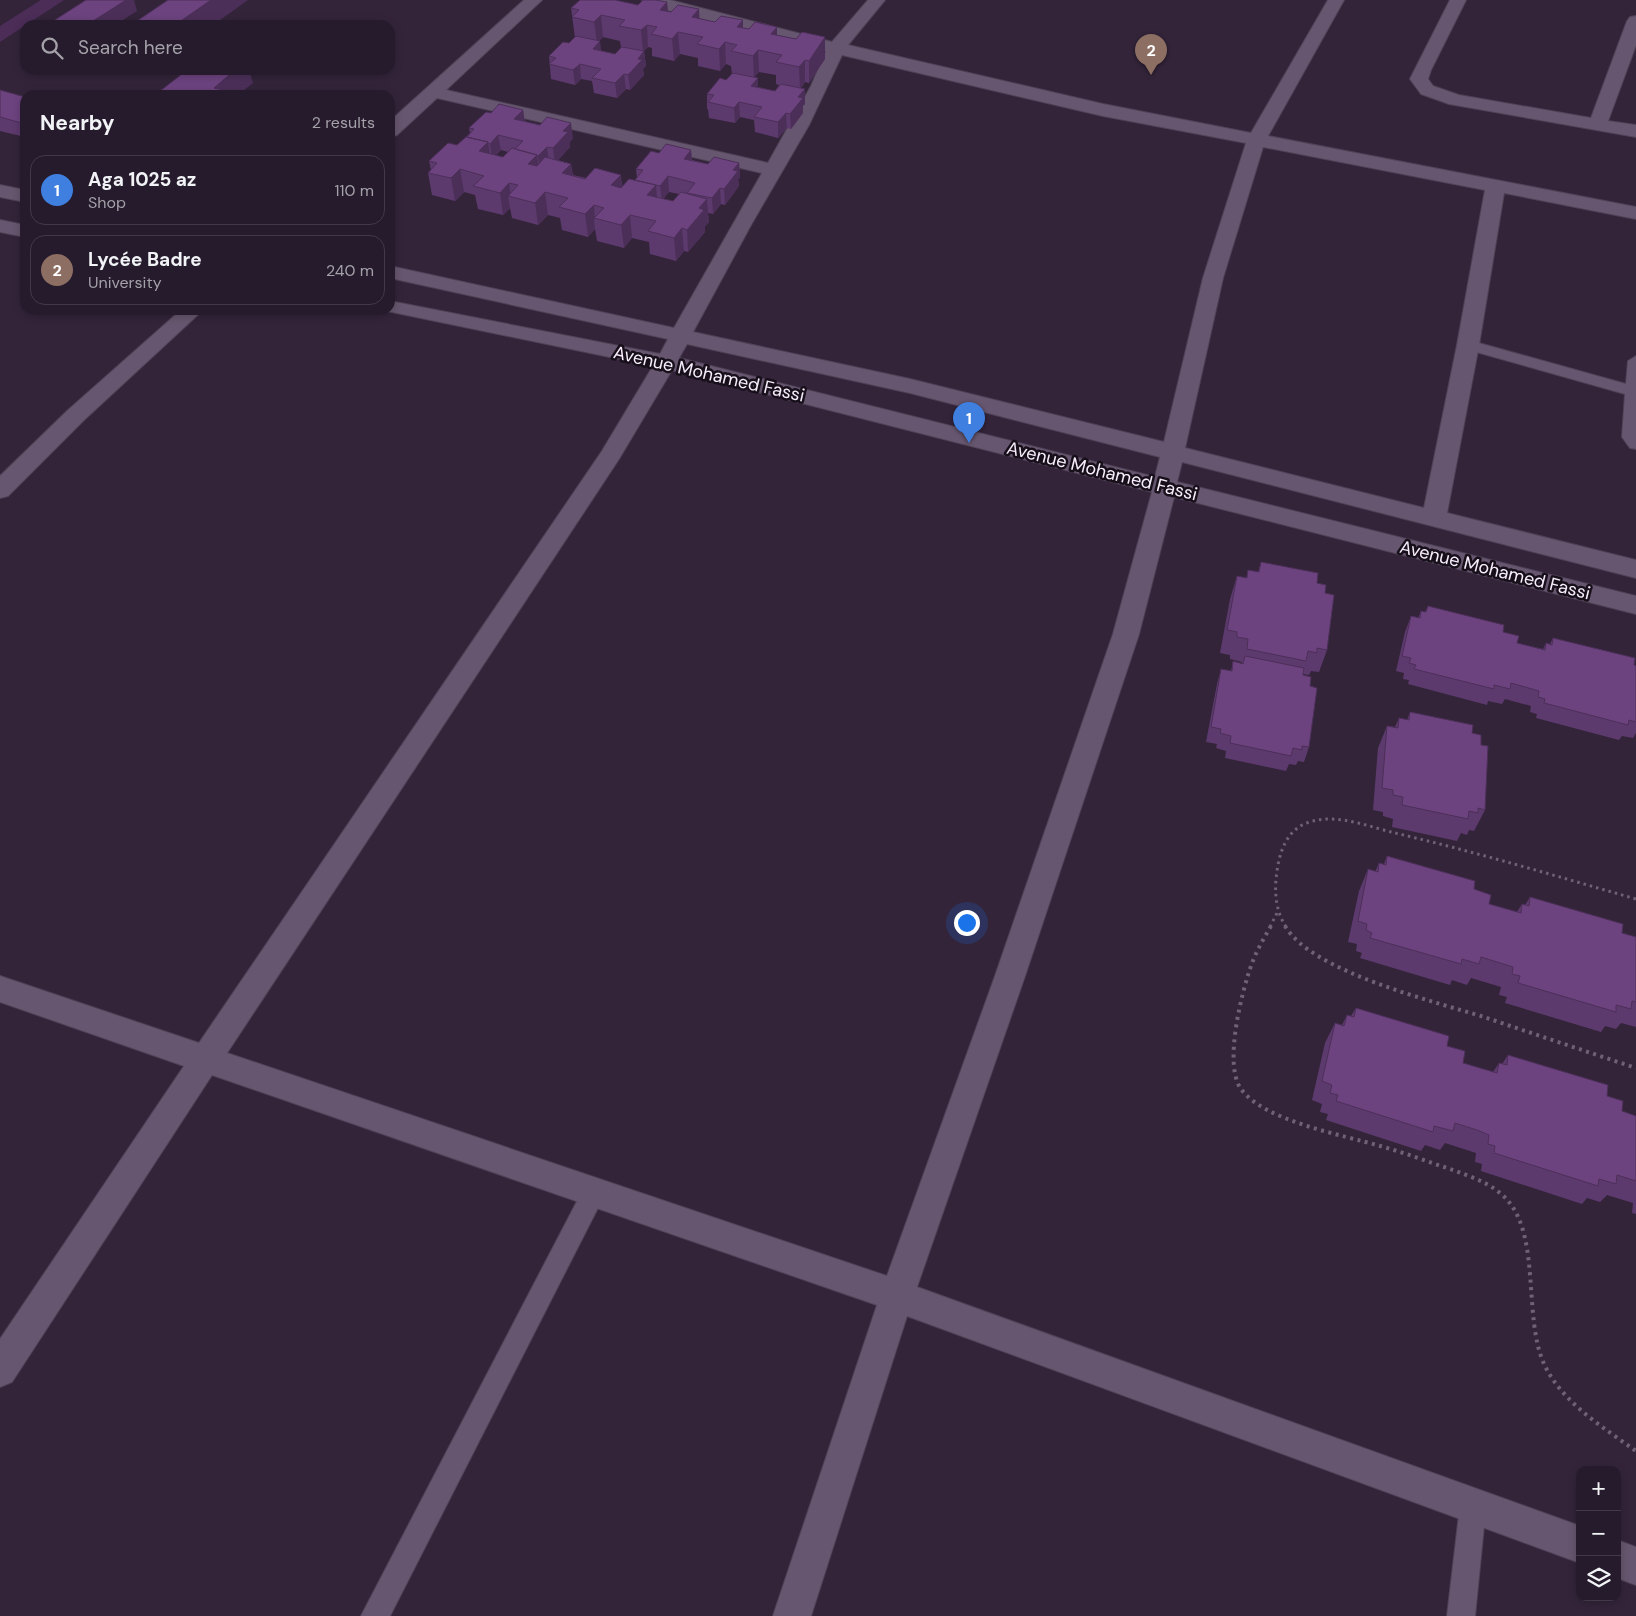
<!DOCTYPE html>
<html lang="en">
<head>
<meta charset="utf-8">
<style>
  body { margin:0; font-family:"DM Sans",sans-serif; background:#322838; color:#f1f3f6 }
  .controls { position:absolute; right:15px; bottom:15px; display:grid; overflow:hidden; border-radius:10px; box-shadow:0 2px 8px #0003 }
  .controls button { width:45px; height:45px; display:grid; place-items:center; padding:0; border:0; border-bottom:1px solid #423948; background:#261b2c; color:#f1f3f6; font:25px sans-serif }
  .you { position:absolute; left:966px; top:922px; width:18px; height:18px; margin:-12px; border:4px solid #fff; border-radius:50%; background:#1a73e8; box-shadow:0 0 0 8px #1a73e833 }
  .badge { display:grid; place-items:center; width:32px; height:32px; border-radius:50%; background:#0b8043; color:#fff; font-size:16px; font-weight:700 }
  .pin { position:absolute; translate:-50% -41px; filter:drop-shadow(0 1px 2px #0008) }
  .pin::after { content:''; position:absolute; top:26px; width:18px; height:15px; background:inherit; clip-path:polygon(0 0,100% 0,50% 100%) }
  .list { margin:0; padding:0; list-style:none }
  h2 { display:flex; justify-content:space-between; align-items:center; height:65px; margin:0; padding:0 20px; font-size:21px }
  h2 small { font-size:16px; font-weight:400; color:#a4a1a9 }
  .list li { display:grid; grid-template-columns:32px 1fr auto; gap:15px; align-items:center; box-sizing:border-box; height:70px; margin:0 10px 10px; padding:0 10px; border:1px solid #423948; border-radius:15px }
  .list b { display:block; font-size:19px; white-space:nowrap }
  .list p { margin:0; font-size:16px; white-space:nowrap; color:#a4a1a9 }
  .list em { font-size:16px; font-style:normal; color:#a4a1a9 }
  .icon { flex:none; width:28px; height:28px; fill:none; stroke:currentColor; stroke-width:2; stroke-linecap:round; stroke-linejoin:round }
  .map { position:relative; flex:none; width:1636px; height:1616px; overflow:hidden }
  .search { position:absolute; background:#261b2c; box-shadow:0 2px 8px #0003; left:20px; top:20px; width:375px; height:55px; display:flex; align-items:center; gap:12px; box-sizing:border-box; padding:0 18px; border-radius:15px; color:#a4a1a9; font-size:19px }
  .panel { position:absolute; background:#261b2c; box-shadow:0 2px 8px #0003; left:20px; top:90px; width:375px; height:225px; border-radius:15px }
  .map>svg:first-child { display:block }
  .green { fill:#4b2d58 }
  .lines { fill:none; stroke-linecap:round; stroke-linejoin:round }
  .service-casing { stroke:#4f4256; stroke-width:2 }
  .minor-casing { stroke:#4f4256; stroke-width:2 }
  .path-far1 { stroke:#706276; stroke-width:3; stroke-dasharray:2.5 4; stroke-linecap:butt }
  .path { stroke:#706276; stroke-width:4; stroke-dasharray:3 4.5; stroke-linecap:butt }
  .service { fill:#67566f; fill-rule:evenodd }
  .minor { fill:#67566f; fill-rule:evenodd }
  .wall { fill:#5d3a6d; fill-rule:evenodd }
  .shaded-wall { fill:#4c2f59 }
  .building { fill:#6c437f; stroke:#4c2f59 }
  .labels { text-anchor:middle; stroke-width:5; stroke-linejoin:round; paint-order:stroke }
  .street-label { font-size:18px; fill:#f7edfc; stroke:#17101a }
</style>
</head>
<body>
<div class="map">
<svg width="1636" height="1616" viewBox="0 0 1636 1616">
  <rect width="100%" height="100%" fill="#33243a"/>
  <path class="green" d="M 41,0 L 64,0 L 0,42 L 0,26 Z"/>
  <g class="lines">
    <g class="service-casing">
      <path id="service" d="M 1468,340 L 1626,384 L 1628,361 L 1636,356 L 1636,449 L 1630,448 L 1622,437 L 1625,394 L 1462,348 L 1460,345 L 1462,342 Z
        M 594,1181 L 602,1184 L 606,1192 L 602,1200 L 390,1616 L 361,1616 L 586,1184 Z
        M 1473,1493 L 1482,1497 L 1486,1506 L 1475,1616 L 1447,1616 L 1460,1506 L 1464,1497 Z"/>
    </g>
    <g class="minor-casing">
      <path id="minor" d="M 524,0 L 542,0 L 446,90 L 768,163 L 811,86 L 826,51 L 644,4 L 642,0 L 670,0 L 832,42 L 868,0 L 885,0 L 848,45 L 1103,104 L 1251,133 L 1328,0 L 1344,0 L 1268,136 L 1636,207 L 1636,219 L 1504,193 L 1479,345 L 1447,513 L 1636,560 L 1636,578 L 1182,462 L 1177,482 L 1636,596 L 1636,614 L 1174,497 L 1139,634 L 1025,976 L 917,1287 L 1580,1526 L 1580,1563 L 907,1316 L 811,1616 L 773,1616 L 877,1305 L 212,1075 L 12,1382 L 0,1387 L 0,1339 L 184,1066 L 0,1002 L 0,976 L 199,1043 L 602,451 L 653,366 L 382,310 L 390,310 L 390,301 L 660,354 L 668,339 L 390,278 L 390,266 L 674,328 L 762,173 L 437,98 L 397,135 L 390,137 L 390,121 ZM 842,55 L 1103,116 L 1246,143 L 1203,278 L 1164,442 L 910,379 L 693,332 L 751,225 L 809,125 ZM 1263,147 L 1485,190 L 1457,345 L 1424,508 L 1185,448 L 1223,278 ZM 687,344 L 910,393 L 1160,457 L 1155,477 L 679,358 ZM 672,370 L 1152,492 L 1113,634 L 995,976 L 887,1276 L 227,1053 L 619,459 Z
        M 1450,0 L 1466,0 L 1431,70 L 1428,79 L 1433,86 L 1459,95 L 1591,118 L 1627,21 L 1630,17 L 1636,16 L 1636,45 L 1608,121 L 1636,125 L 1636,137 L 1449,104 L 1421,94 L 1410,79 Z
        M 0,185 L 25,190 L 25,202 L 0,197 Z
        M 0,220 L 25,225 L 25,237 L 0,232 Z
        M 181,310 L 203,310 L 83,421 L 8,496 L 0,498 L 0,476 L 67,411 Z
        M 1617,1540 L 1636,1547 L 1636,1585 L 1617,1578 Z"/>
    </g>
    <path class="path-far1" d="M 1270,927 L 1277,913
      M 1286,927 C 1274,908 1274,887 1278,865 C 1282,844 1291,826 1313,821 C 1339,814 1370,827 1395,833 C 1476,852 1556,876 1636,899"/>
    <path class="path" d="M 1271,926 C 1264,938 1257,950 1252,963 C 1242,991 1223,1064 1241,1089 C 1264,1121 1343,1135 1380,1146 C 1406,1153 1431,1163 1456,1171 C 1471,1177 1487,1182 1500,1193 C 1544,1228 1521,1317 1545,1366 C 1563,1403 1604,1428 1636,1451
      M 1285,926 C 1312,972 1433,1001 1484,1017 C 1534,1034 1585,1051 1636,1068"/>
    <use href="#service" class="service"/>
    <use href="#minor" class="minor"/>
  </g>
  <path class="wall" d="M 624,2 L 638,5 L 667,2 L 668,12 L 715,22 L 743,20 L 743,28 L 749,29 L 777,27 L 777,35 L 796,39 L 825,37 L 825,59 L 809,83 L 805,82 L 801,88 L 805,89 L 805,104 L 803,106 L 803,113 L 791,129 L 787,128 L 778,138 L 755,132 L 754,120 L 740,117 L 735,123 L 709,118 L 708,109 L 707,109 L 707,94 L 726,80 L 732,73 L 731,66 L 726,64 L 720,71 L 698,66 L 698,58 L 680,54 L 674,61 L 652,56 L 652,48 L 648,47 L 644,51 L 646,66 L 643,69 L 644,75 L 630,90 L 626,89 L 617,98 L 594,93 L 592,81 L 581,79 L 575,85 L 551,79 L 549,56 L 569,43 L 575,38 L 571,8 ZM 603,37 L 620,41 L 621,47 L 615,54 L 601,51 L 599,41 ZM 759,72 L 776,75 L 776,84 L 779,85 L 775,91 L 758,87 L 754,77 Z
    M 0,90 L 25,97 L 25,137 L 0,131 Z
    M 523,110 L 525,121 L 573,138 L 570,142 L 570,147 L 558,160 L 571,164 L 573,175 L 623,186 L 635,180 L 637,178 L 636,169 L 659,153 L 691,150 L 692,160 L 708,164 L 739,163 L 740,178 L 738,179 L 739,186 L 725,205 L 721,204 L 713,214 L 708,213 L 709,222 L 705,226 L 705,232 L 688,252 L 684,251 L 676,261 L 650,254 L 649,242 L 632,238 L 624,248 L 597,241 L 595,229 L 588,237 L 562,230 L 560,218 L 548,215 L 538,225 L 512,218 L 510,208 L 503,215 L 478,209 L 475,195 L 464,192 L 455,201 L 432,195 L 428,173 L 431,170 L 429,161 L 457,145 L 470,133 L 469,128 L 491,113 ZM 501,150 L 508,152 L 503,157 L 496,155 ZM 669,192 L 679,194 L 673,201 L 663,199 Z
    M 1261,562 L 1317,583 L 1325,593 L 1327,650 L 1319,672 L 1311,671 L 1309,675 L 1303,674 L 1303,675 L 1310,686 L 1309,747 L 1304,762 L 1298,761 L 1296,765 L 1289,764 L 1286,771 L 1225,758 L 1226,751 L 1216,748 L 1217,744 L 1206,742 L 1217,684 L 1221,669 L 1231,671 L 1233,661 L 1241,663 L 1242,662 L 1230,659 L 1230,655 L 1220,653 L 1230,599 L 1237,576 L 1246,578 L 1248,570 L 1258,572 Z
    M 1428,606 L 1503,632 L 1517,643 L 1543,649 L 1546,643 L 1550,644 L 1553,638 L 1636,666 L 1636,733 L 1633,738 L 1622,736 L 1619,740 L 1536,718 L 1537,714 L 1530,712 L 1531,706 L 1505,699 L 1502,704 L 1488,701 L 1487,705 L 1408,684 L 1409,680 L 1403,679 L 1404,673 L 1396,671 L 1405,632 L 1411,616 L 1418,618 L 1421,611 L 1425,612 Z
    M 1410,712 L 1472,733 L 1481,745 L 1485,810 L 1474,831 L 1469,830 L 1467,835 L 1461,833 L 1457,841 L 1392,827 L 1393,819 L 1383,816 L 1383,812 L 1373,810 L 1378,748 L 1387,726 L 1395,727 L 1399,718 L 1407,720 Z
    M 1387,856 L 1474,889 L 1489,904 L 1517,912 L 1522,904 L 1525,905 L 1530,897 L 1622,933 L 1636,937 L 1636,1027 L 1621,1023 L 1616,1029 L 1605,1026 L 1601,1032 L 1505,1003 L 1507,997 L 1499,995 L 1501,987 L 1471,978 L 1467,985 L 1452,980 L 1450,985 L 1360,958 L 1362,953 L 1356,951 L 1357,944 L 1348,942 L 1359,891 L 1368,869 L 1375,872 L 1379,863 L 1384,864 Z
    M 1356,1008 L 1447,1046 L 1463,1063 L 1493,1072 L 1499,1063 L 1502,1064 L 1508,1055 L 1607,1096 L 1622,1111 L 1636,1116 L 1636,1214 L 1632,1213 L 1633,1203 L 1607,1195 L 1600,1202 L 1587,1198 L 1582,1204 L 1481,1171 L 1482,1164 L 1475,1162 L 1476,1153 L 1445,1143 L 1440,1150 L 1425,1145 L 1421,1151 L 1326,1120 L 1328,1114 L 1320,1112 L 1322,1104 L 1312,1100 L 1325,1043 L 1335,1023 L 1342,1025 L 1347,1015 L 1351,1016 Z"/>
  <path class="shaded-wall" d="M 126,0 L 134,0 L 137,11 L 115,25 L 87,25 Z
    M 211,0 L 248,0 L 213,25 L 175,25 Z
    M 667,2 L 669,24 L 660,10 Z
    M 699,9 L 700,31 L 692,17 Z
    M 601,15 L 603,37 L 597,44 L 594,22 Z
    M 743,20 L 743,42 L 737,27 Z
    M 647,25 L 648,47 L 643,52 L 641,30 Z
    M 777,27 L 777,49 L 771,34 Z
    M 678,32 L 680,54 L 674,61 L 672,39 Z
    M 825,37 L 825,59 L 809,83 L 809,61 Z
    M 392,39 L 394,47 L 390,50 L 390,41 Z
    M 600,41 L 602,56 L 593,49 Z
    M 725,42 L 726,64 L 720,71 L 719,49 Z
    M 758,50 L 759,72 L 754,78 L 753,56 Z
    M 644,51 L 646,66 L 643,69 L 644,75 L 630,90 L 628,75 L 638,59 Z
    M 805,60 L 805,82 L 800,89 L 799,67 Z
    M 580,64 L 581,79 L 575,85 L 573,70 Z
    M 235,70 L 249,70 L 253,83 L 238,95 L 214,88 Z
    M 624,74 L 626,89 L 617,98 L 615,83 Z
    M 758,78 L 758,93 L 751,86 Z
    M 805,89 L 805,104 L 803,106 L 803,113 L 791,129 L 790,114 L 798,97 Z
    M 739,102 L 740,117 L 735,123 L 734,108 Z
    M 523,110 L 525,125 L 514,119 Z
    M 786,113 L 787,128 L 778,138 L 778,122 Z
    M 571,123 L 573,138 L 570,142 L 570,147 L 555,164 L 553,148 L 563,131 Z
    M 498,135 L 501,150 L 492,159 L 490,144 Z
    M 488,142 L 492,165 L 479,151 Z
    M 547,147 L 549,162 L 540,172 L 538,156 Z
    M 691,150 L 692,165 L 684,159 Z
    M 537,155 L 540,177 L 528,164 Z
    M 739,163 L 740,178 L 738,179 L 739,186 L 725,205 L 724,189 L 733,170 Z
    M 571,164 L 574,186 L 562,173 Z
    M 460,169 L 464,192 L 455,201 L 451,178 Z
    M 621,175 L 624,197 L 611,185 Z
    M 668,176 L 669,192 L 662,201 L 660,186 Z
    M 509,183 L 511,197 L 508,196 L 510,208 L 503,215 L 500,193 Z
    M 656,185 L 658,208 L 647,195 Z
    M 720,188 L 721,204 L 713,214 L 712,198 Z
    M 545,192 L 548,215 L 538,225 L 535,203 Z
    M 707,199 L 709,222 L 705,226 L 705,232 L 688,252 L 687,230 L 699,208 Z
    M 594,205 L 595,219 L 594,218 L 595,229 L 588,237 L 585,214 Z
    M 630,215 L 632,238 L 624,248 L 621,225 Z
    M 682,228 L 684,251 L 676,261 L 674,238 Z"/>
  <path class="building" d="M 86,0 L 126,0 L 87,25 L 47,25 Z
    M 168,0 L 211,0 L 175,25 L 131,25 Z
    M 580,0 L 615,0 L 638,5 L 643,0 L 655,0 L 667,2 L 660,10 L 671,12 L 678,5 L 699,9 L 692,17 L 715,22 L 721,16 L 743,20 L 737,27 L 749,29 L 755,22 L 777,27 L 771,34 L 796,39 L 802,32 L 825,37 L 809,61 L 805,60 L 799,67 L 776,62 L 782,55 L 758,50 L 753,56 L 731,51 L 737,45 L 725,42 L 719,49 L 697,44 L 703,37 L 678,32 L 672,39 L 651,34 L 657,27 L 647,25 L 641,30 L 619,26 L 625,20 L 601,15 L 594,22 L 572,17 L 579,10 L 571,8 Z
    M 576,36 L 600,41 L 593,49 L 615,54 L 622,47 L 644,51 L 638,59 L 642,60 L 628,75 L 624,74 L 615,83 L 592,78 L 601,69 L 580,64 L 573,70 L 549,64 L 556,58 L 549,56 L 563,42 L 569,43 Z
    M 187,70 L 235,70 L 214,88 L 246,95 L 155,95 Z
    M 733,73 L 758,78 L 751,86 L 775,91 L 781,84 L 805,89 L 798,97 L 803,98 L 790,114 L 786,113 L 778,122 L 754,117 L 762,107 L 739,102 L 734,108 L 708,102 L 714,95 L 707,94 L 720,78 L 726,80 Z
    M 0,90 L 25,97 L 25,124 L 0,117 Z
    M 499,104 L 523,110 L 514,119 L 540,125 L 547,117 L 571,123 L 563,131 L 568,132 L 553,148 L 547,147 L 538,156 L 537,156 L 537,155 L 515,149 L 523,141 L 498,135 L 490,144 L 488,143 L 488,142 L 467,137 L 474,129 L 469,128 L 486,112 L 491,113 Z
    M 466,137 L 488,142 L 479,151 L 503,157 L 512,148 L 537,155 L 528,164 L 537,166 L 545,157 L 571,164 L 562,173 L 585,179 L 595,168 L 621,175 L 611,185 L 621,188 L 629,179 L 656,185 L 647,195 L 673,201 L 681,192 L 707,199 L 699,208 L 704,210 L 687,230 L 682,228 L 674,238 L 648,231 L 656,221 L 630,215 L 621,225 L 594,218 L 604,208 L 594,205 L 585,214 L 559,207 L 568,198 L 545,192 L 535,203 L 508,196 L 518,185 L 509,183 L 500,193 L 473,186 L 484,176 L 460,169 L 451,178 L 428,173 L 437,163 L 429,161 L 448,143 L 457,145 Z
    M 666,144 L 691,150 L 684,159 L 708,164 L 714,157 L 739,163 L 733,170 L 738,171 L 724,189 L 720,188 L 712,198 L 687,193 L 695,183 L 668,176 L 660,186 L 635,180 L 643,170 L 636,169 L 651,151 L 659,153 Z
    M 1261,562 L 1318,573 L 1317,583 L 1326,585 L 1325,593 L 1334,595 L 1327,650 L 1317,648 L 1317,653 L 1308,651 L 1306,661 L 1247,649 L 1248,639 L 1237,637 L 1237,632 L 1227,630 L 1237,576 L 1247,578 L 1248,570 L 1259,572 Z
    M 1428,606 L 1504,625 L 1503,632 L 1519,636 L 1517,643 L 1545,650 L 1546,643 L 1552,645 L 1553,638 L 1635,658 L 1634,665 L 1636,666 L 1636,722 L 1629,720 L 1628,725 L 1544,703 L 1545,699 L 1538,697 L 1539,691 L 1511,683 L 1510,689 L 1494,685 L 1494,689 L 1414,669 L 1416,665 L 1409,663 L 1411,658 L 1402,656 L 1411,616 L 1420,618 L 1421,611 L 1426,612 Z
    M 1245,656 L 1304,668 L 1303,675 L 1311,677 L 1310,686 L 1317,688 L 1309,747 L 1302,746 L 1302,750 L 1293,748 L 1291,756 L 1230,743 L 1231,736 L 1220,733 L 1221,729 L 1211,727 L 1221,669 L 1232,671 L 1233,661 L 1243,664 Z
    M 1410,712 L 1473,725 L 1472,733 L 1481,735 L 1481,745 L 1488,746 L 1485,810 L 1478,808 L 1478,813 L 1469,811 L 1468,819 L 1402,805 L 1403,797 L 1393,795 L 1393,790 L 1382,788 L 1387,726 L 1398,728 L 1399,718 L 1409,720 Z
    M 1387,856 L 1475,881 L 1474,889 L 1491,895 L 1489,904 L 1521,913 L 1522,904 L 1529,906 L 1530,897 L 1623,924 L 1622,933 L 1636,937 L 1636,1002 L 1632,1001 L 1631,1009 L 1616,1005 L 1616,1012 L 1518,983 L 1520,976 L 1512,974 L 1513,967 L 1481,957 L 1479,964 L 1462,959 L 1461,964 L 1370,938 L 1372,933 L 1366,930 L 1367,924 L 1358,921 L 1368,869 L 1378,872 L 1379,863 L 1386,865 Z
    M 1356,1008 L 1449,1036 L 1447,1046 L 1465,1051 L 1463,1063 L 1497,1073 L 1499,1063 L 1507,1065 L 1508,1055 L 1608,1085 L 1607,1096 L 1623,1101 L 1622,1111 L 1636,1116 L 1636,1181 L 1617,1175 L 1616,1184 L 1599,1179 L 1598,1186 L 1494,1153 L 1495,1146 L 1488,1144 L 1489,1135 L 1477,1130 L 1455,1123 L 1453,1131 L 1434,1126 L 1433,1132 L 1336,1101 L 1338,1095 L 1330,1093 L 1332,1085 L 1322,1081 L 1335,1023 L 1344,1026 L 1347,1015 L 1354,1017 Z"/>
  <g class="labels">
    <g class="street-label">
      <text transform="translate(709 374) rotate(13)" y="6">Avenue Mohamed Fassi</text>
      <text transform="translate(1102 471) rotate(14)" y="6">Avenue Mohamed Fassi</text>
      <text transform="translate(1495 570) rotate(14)" y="6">Avenue Mohamed Fassi</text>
    </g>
  </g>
</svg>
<div class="controls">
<button>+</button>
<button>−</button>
<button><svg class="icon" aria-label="layers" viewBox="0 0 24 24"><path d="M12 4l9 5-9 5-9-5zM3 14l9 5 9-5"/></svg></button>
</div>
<div class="you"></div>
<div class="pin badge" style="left:969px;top:443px;background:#3f7fe0">1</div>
<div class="pin badge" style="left:1151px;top:75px;background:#8d6e63">2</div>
<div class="search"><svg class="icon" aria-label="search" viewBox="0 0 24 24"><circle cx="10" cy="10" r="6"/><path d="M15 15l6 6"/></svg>Search here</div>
<section class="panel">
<h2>Nearby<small>2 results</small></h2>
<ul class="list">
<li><span class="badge" style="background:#3f7fe0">1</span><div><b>Aga 1025 az</b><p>Shop</p></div><em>110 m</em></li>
<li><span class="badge" style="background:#8d6e63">2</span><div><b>Lycée Badre</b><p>University</p></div><em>240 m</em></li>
</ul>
</section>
</div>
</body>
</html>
